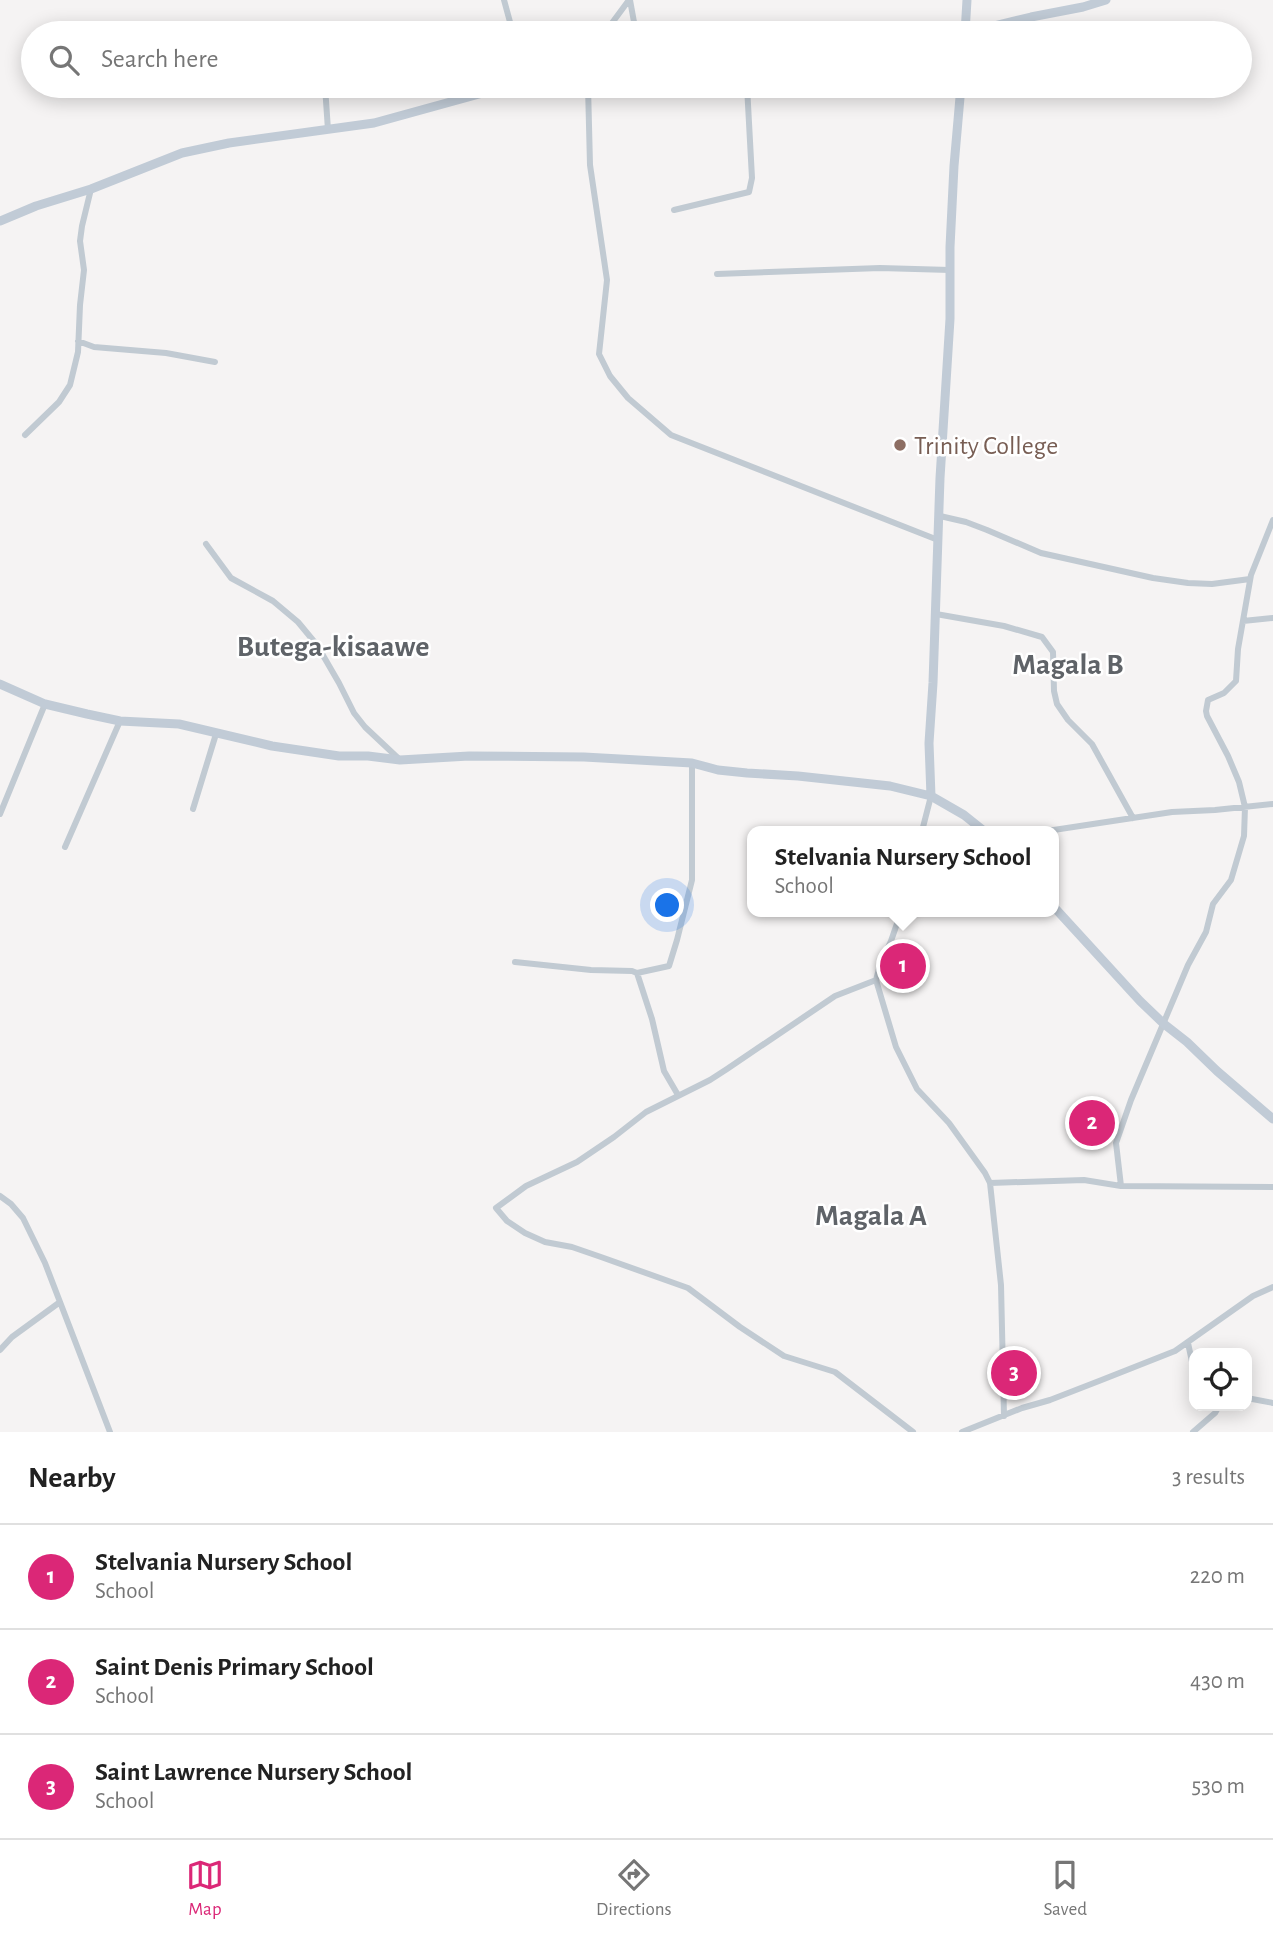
<!DOCTYPE html>
<html lang="en">
<head>
<meta charset="utf-8">
<style>
  body { margin:0; font-family:"Alegreya Sans",sans-serif; background:#f2f2f2; color:#222 }
  .controls { position:absolute; right:21px; bottom:21px; display:grid; overflow:hidden; border-radius:14px; box-shadow:0 4px 18px #0003 }
  .controls button { width:63px; height:63px; display:grid; place-items:center; padding:0; border:0; border-bottom:2px solid #e0e0e0; background:#fff; color:#222; font:35px sans-serif }
  .you { position:absolute; left:668px; top:906px; width:24px; height:24px; margin:-18px; border:5px solid #fff; border-radius:50%; background:#1a73e8; box-shadow:0 0 0 10px #1a73e833 }
  .badge { display:grid; place-items:center; width:46px; height:46px; border-radius:50%; background:#db2777; color:#fff; font-size:23px; font-weight:700 }
  .pin { position:absolute; translate:-50% -50%; border:4px solid #fff; box-shadow:0 2px 7px #0006 }
  .popup { position:absolute; left:747px; top:826px; width:312px; height:91px; box-sizing:border-box; display:grid; place-content:center; border-radius:14px; background:#fff; filter:drop-shadow(0 2px 5px #0005); font-size:23px; white-space:nowrap; color:#767676 }
  .popup b { font-size:26px; color:#222 }
  .popup::after { content:''; position:absolute; left:50%; top:100%; margin-left:-14px; border:14px solid transparent; border-top-color:#fff }
  .list { margin:0; padding:0; list-style:none }
  h2 { display:flex; justify-content:space-between; align-items:center; height:91px; margin:0; padding:0 28px; font-size:30px }
  h2 small { font-size:23px; font-weight:400; color:#767676 }
  .list li { display:grid; grid-template-columns:46px 1fr auto; gap:21px; align-items:center; box-sizing:border-box; height:105px; padding:0 28px; border-top:2px solid #e0e0e0 }
  .list b { display:block; font-size:26px; white-space:nowrap }
  .list p { margin:0; font-size:23px; white-space:nowrap; color:#767676 }
  .list em { font-size:23px; font-style:normal; color:#767676 }
  .icon { flex:none; width:38px; height:38px; fill:none; stroke:currentColor; stroke-width:2; stroke-linecap:round; stroke-linejoin:round }
  .map { position:relative; flex:none; width:1273px; height:1432px; overflow:hidden }
  .search { position:absolute; background:#fff; box-shadow:0 4px 18px #0003; left:21px; right:21px; top:21px; height:77px; display:flex; align-items:center; gap:18px; box-sizing:border-box; padding:0 24px; border-radius:38px; color:#767676; font-size:26px }
  .sheet { height:406px; background:#fff }
  nav { display:flex; justify-content:space-around; align-items:center; box-sizing:border-box; height:98px; border-top:2px solid #e0e0e0; background:#fff; font-size:19px; color:#767676 }
  nav a { display:grid; justify-items:center; gap:4px }
  nav .on { color:#db2777 }
  .map>svg:first-child { display:block }
  .lines { fill:none; stroke-linecap:round; stroke-linejoin:round }
  .street { stroke:#c1cad2; stroke-width:6 }
  .secondary { stroke:#c1cbd6; stroke-width:9 }
  .education-dot { fill:#8d6e63; stroke:#fff; stroke-width:2.5 }
  .labels { text-anchor:middle; stroke-width:5; stroke-linejoin:round; paint-order:stroke }
  .education-label { font-size:26px; fill:#785e54; stroke:#fff; text-anchor:start }
  .quarter-label { font-size:30px; font-weight:bold; fill:#5f6368; stroke:#fff }
</style>
</head>
<body>
<div class="map">
<svg width="1273" height="1432" viewBox="0 0 1273 1432">
  <rect width="100%" height="100%" fill="#f5f3f3"/>
  <g class="lines">
    <path class="street" d="M 504,0 L 513,33
      M 630,0 L 636,33
      M 611,33 L 612,23 L 629,0
      M 325,86 L 328,130
      M 588,86 L 590,165 L 607,280 L 599,354 L 610,376 L 628,398 L 671,435 L 938,540
      M 674,210 L 749,192 L 752,178 L 747,86
      M 717,274 L 880,268 L 950,270
      M 78,341 L 94,347 L 166,353 L 215,362
      M 25,435 L 59,402 L 70,385 L 78,352 L 80,305 L 84,270 L 80,241 L 82,226 L 91,189
      M 940,516 L 966,522 L 987,530 L 1041,553 L 1153,578 L 1188,583 L 1212,584 L 1250,579
      M 206,544 L 231,578 L 273,601 L 298,622 L 317,645 L 339,683 L 354,713 L 365,727 L 398,758
      M 936,614 L 1004,626 L 1042,637 L 1053,652 L 1054,691 L 1057,704 L 1068,720 L 1092,744 L 1133,818
      M 1243,621 L 1273,618
      M 193,809 L 216,734
      M 0,814 L 45,704
      M 922,831 L 931,796
      M 1047,831 L 1172,812 L 1215,810 L 1273,804
      M 65,847 L 120,721
      M 901,912 L 891,941 L 880,965 L 876,980 L 896,1047 L 917,1089 L 949,1123 L 985,1173 L 990,1183 L 1001,1285 L 1004,1416
      M 515,962 L 591,970 L 632,971 L 637,973 L 669,966 L 677,940 L 692,880 L 692,763
      M 637,973 L 652,1019 L 664,1071 L 678,1095
      M 876,980 L 835,996 L 727,1069 L 710,1080 L 646,1112 L 614,1137 L 577,1162 L 526,1186 L 496,1208 L 507,1221 L 525,1233 L 545,1242 L 572,1247 L 601,1257 L 688,1288 L 740,1327 L 784,1356 L 835,1372 L 913,1432
      M 990,1183 L 1084,1180 L 1121,1186 L 1273,1187
      M 1121,1186 L 1116,1143 L 1131,1100 L 1188,965 L 1206,932 L 1213,904 L 1231,880 L 1244,836 L 1245,807 L 1239,782 L 1228,756 L 1207,716 L 1206,711 L 1208,700 L 1224,693 L 1236,681 L 1238,649 L 1251,575 L 1273,520
      M 0,1196 L 11,1204 L 23,1218 L 45,1263 L 110,1432
      M 1188,1343 L 1194,1371
      M 0,1350 L 12,1337 L 60,1302
      M 1247,1398 L 1273,1403
      M 962,1432 L 1022,1408 L 1050,1400 L 1099,1381 L 1175,1351 L 1253,1296 L 1273,1287
      M 1193,1432 L 1215,1413 L 1219,1406"/>
    <path class="secondary" d="M 784,33 L 933,26 L 942,26 L 965,33 L 1031,17 L 1083,7 L 1106,0
      M 965,33 L 967,0
      M 0,221 L 36,206 L 91,189 L 182,153 L 229,143 L 374,123 L 490,91 L 538,86
      M 0,684 L 45,704 L 87,714 L 120,721 L 179,724 L 272,746 L 339,756 L 368,756 L 400,760 L 469,756 L 584,757 L 692,763 L 718,770 L 747,773 L 798,776 L 890,786 L 931,796 L 964,815 L 984,831
      M 931,796 L 929,743 L 933,683 L 940,478 L 950,319 L 950,247 L 954,166 L 961,86
      M 1054,907 L 1140,1001 L 1164,1024 L 1187,1042 L 1217,1071 L 1273,1119"/>
  </g>
  <circle class="education-dot" cx="900" cy="445" r="7"/>
  <g class="labels">
    <g class="education-label">
      <text x="914" y="454">Trinity College</text>
    </g>
    <g class="quarter-label">
      <text x="333" y="656">Butega-kisaawe</text>
      <text x="1068" y="674">Magala B</text>
      <text x="871" y="1225">Magala A</text>
    </g>
  </g>
</svg>
<div class="controls">
<button><svg class="icon" aria-label="locate" viewBox="0 0 24 24"><circle cx="12" cy="12" r="6"/><path d="M12 2v4M12 18v4M2 12h4M18 12h4"/></svg></button>
</div>
<div class="you"></div>
<div class="pin badge" style="left:903px;top:966px">1</div>
<div class="popup"><b>Stelvania Nursery School</b>School</div>
<div class="pin badge" style="left:1092px;top:1123px">2</div>
<div class="pin badge" style="left:1014px;top:1373px">3</div>
<div class="search"><svg class="icon" aria-label="search" viewBox="0 0 24 24"><circle cx="10" cy="10" r="6"/><path d="M15 15l6 6"/></svg>Search here</div>
</div>
<section class="sheet">
<h2>Nearby<small>3 results</small></h2>
<ul class="list">
<li><span class="badge">1</span><div><b>Stelvania Nursery School</b><p>School</p></div><em>220 m</em></li>
<li><span class="badge">2</span><div><b>Saint Denis Primary School</b><p>School</p></div><em>430 m</em></li>
<li><span class="badge">3</span><div><b>Saint Lawrence Nursery School</b><p>School</p></div><em>530 m</em></li>
</ul>
</section>
<nav>
<a class="on"><svg class="icon" aria-label="map" viewBox="0 0 24 24"><path d="M3 6l6-2 6 2 6-2v14l-6 2-6-2-6 2zM9 4v14M15 6v14"/></svg>Map</a>
<a><svg class="icon" aria-label="directions" viewBox="0 0 24 24"><path d="M12 3l9 9-9 9-9-9zM9 14v-3h6M13 9l2 2-2 2"/></svg>Directions</a>
<a><svg class="icon" aria-label="saved" viewBox="0 0 24 24"><path d="M7 4h10v16l-5-4-5 4z"/></svg>Saved</a>
</nav>
</body>
</html>
